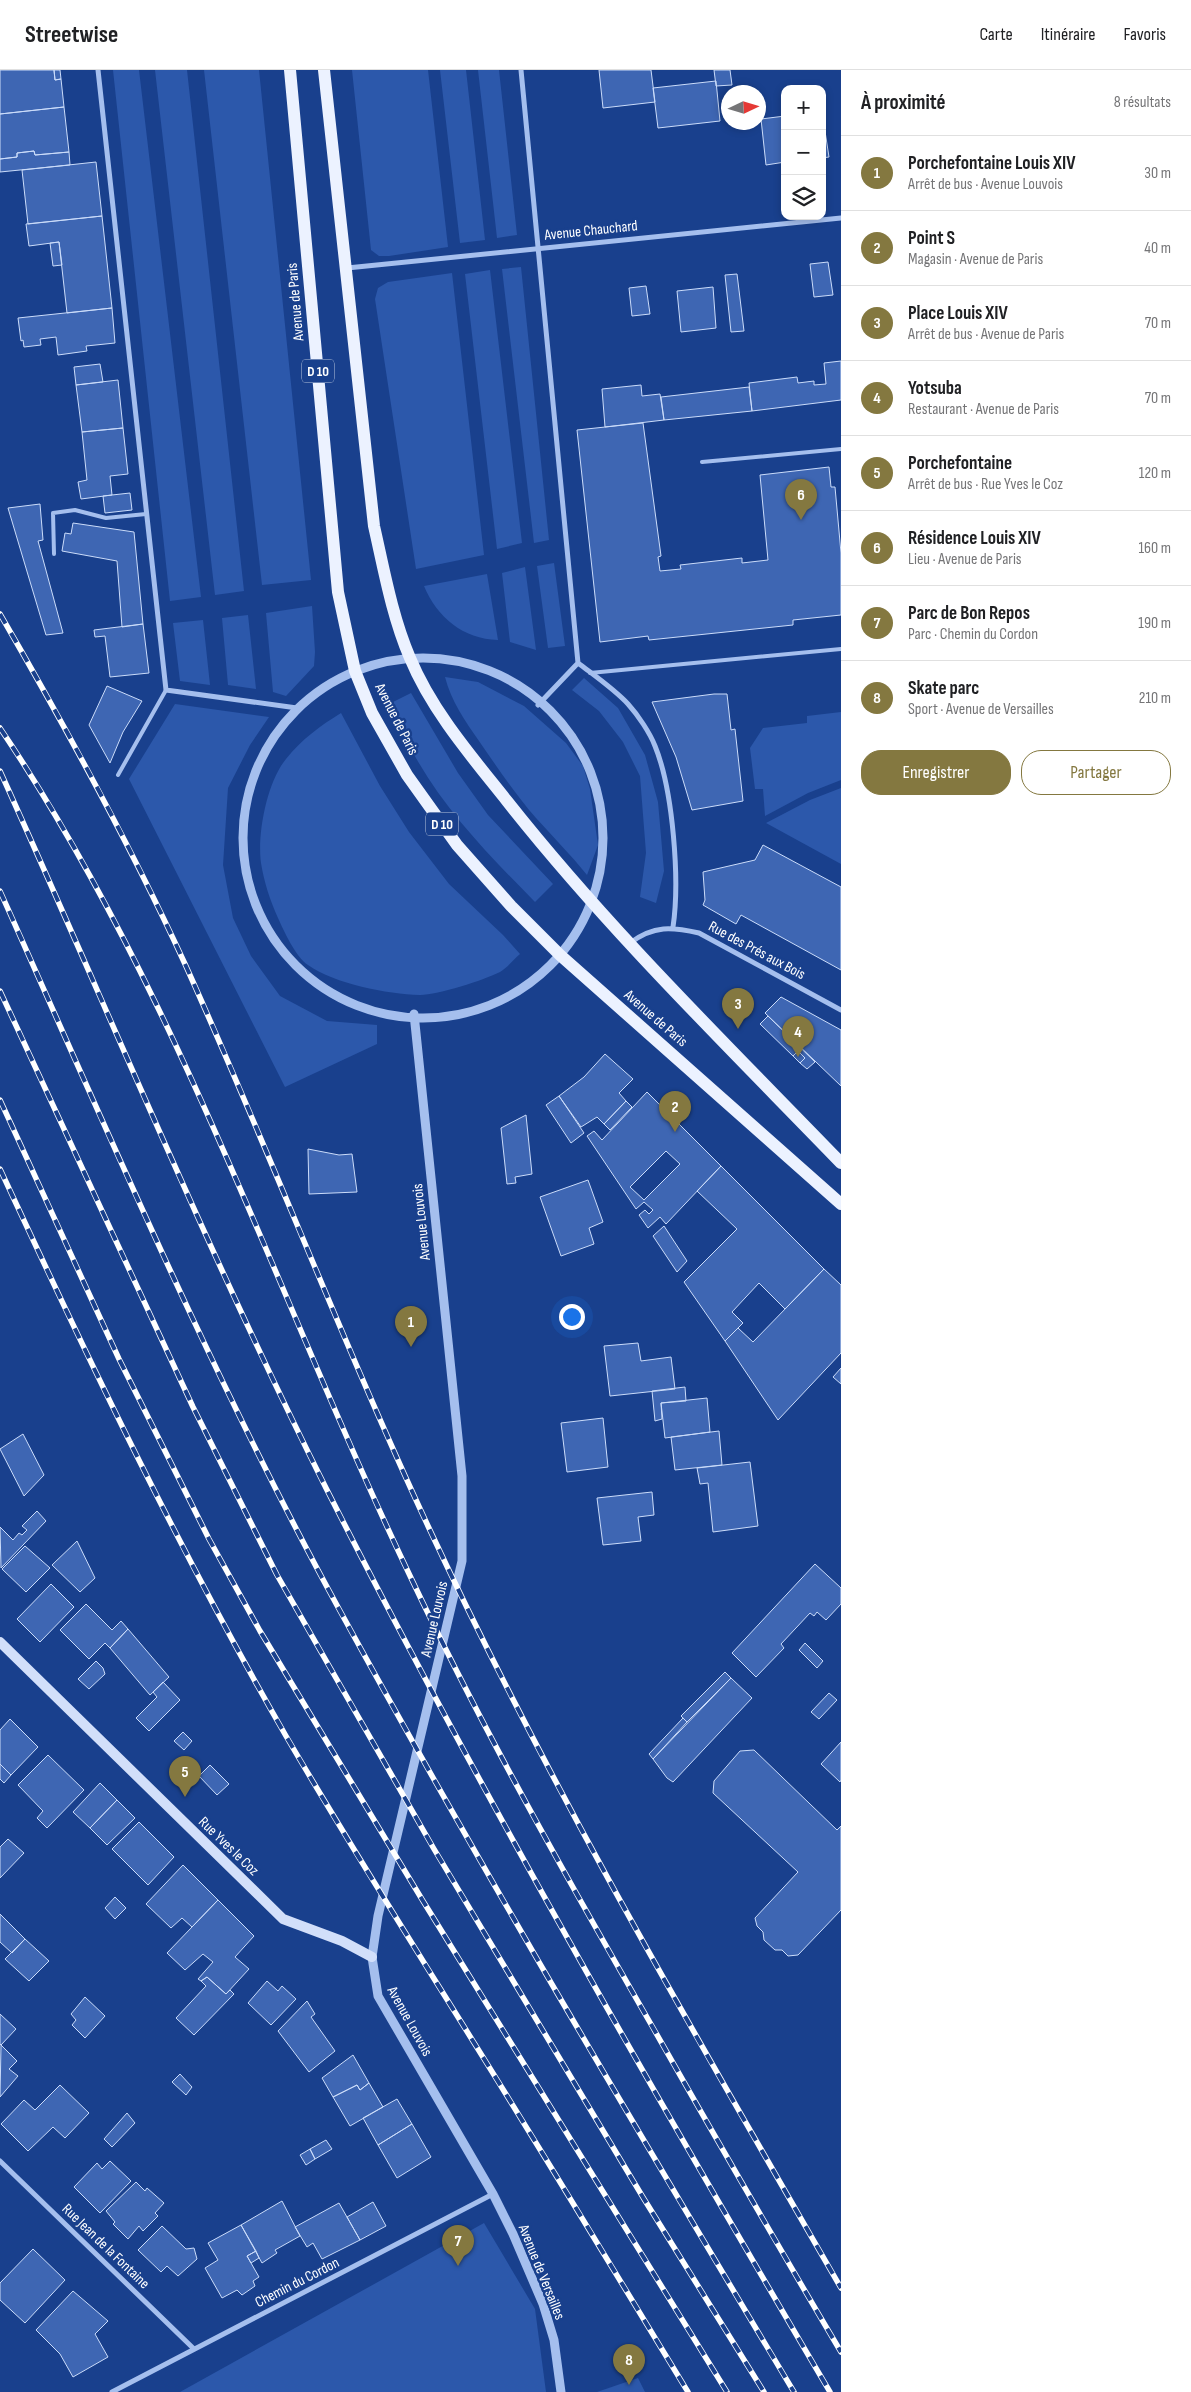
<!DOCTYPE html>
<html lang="fr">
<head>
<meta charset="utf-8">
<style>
  body { margin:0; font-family:"Sofia Sans Condensed",sans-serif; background:#f6f6f6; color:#202124 }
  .controls { position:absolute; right:15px; top:15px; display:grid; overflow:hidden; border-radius:10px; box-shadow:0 2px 8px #0003 }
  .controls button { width:45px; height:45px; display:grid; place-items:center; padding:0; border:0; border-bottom:1px solid #e0e0e0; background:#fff; color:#202124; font:25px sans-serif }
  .compass { position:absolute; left:721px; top:15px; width:45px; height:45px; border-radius:50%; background:#fff; box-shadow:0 2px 8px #0003; rotate:86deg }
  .you { position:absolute; left:571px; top:1246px; width:18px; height:18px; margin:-12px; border:4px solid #fff; border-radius:50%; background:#1a73e8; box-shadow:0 0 0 8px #1a73e833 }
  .badge { display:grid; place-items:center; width:32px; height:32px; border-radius:50%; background:#847840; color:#fff; font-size:16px; font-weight:700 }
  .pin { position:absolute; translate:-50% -41px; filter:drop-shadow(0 1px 2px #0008) }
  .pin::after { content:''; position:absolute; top:26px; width:18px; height:15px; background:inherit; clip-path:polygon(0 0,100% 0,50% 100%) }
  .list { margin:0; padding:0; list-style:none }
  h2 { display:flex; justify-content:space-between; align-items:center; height:65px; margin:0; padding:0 20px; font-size:21px }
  h2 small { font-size:16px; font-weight:400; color:#757577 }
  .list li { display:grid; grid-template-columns:32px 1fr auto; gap:15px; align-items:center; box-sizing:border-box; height:75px; padding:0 20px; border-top:1px solid #e0e0e0 }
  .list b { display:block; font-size:19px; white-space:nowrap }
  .list p { margin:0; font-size:16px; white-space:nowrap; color:#757577 }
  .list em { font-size:16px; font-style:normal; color:#757577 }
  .actions { display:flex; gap:10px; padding:15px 20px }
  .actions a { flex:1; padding:11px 0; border:1px solid #847840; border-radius:20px; text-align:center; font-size:18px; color:#847840 }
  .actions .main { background:#847840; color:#fff }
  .icon { flex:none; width:28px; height:28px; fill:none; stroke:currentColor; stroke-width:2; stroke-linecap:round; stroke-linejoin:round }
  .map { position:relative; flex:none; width:841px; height:2322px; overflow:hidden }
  header { display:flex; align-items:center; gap:30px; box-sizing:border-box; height:70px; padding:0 25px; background:#fff; border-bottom:1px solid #e0e0e0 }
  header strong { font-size:24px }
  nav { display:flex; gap:28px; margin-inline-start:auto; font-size:18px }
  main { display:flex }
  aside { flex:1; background:#fff }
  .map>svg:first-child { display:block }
  .green { fill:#2c58ab }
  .building { fill:#3e66b3; stroke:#cbdcfa; fill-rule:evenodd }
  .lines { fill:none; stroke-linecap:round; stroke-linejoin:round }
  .service { stroke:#a5bfee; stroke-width:4 }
  .minor { stroke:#a5bfee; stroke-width:5 }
  .tertiary { stroke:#a5bfee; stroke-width:9 }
  .secondary { stroke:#d2dffa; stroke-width:10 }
  .primary { stroke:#ecf2ff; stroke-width:12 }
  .rail-casing { stroke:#fff; stroke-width:5.5 }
  .rail { stroke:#19408d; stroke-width:4; stroke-dasharray:11; stroke-linecap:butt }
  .labels { text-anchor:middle; stroke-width:5; stroke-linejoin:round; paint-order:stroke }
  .shield { fill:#19408d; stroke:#bac6dd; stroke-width:1 }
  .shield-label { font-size:14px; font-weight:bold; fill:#fff }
  .street-label { font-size:15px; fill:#fff; stroke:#19408d }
</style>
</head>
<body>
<header>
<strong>Streetwise</strong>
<nav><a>Carte</a><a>Itinéraire</a><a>Favoris</a></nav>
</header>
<main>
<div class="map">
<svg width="841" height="2322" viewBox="0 0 841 2322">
  <rect width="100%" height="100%" fill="#19408d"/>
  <path class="green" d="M 113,0 L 139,0 L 201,527 L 170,531 Z
    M 155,0 L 187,0 L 244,521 L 215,525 Z
    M 204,0 L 259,0 L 311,510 L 262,515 Z
    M 352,0 L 428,0 L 448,177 L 389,186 L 379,186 L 371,180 Z
    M 440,0 L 466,0 L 485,170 L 460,173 Z
    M 478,0 L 499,0 L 517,165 L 497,168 Z
    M 521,197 L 549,470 L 534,473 L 502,199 Z
    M 490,200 L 522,473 L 497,479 L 465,204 Z
    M 452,203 L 484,485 L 416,499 L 375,229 L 378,218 L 388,212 Z
    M 554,493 L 565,576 L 548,578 L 537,496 Z
    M 525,497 L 536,580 L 510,572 L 502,503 Z
    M 487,504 L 498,570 C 463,569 437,547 424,516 Z
    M 312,536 L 315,582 L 314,596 L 286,626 L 273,622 L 266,543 Z
    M 248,545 L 256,619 L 228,615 L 222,548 Z
    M 203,550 L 210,615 L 180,611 L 173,553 Z
    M 445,607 L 478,612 L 524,636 L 566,673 L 583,696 L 590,719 L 598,775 L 587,805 C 571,785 553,767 536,748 C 515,724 497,697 479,671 C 465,651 451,631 445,607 Z
    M 584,608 L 618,638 L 645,685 L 658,732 L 664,801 L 656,833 L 640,827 L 646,783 L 640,706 L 623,672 L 599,641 L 572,620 Z
    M 411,623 L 458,703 L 488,745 L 553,814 L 535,832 C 476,772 419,714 391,633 Z
    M 175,634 L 269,647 L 250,675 L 228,718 L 223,795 L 233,848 L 251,886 L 280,926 L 327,951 L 377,955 L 377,974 L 285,1017 L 129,709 Z
    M 841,642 L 841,710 L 808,723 L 765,746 L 763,719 L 755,719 L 750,678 L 763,658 L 807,653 L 807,646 Z
    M 341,643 L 380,716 L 409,762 L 449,814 L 503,865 L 520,884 C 513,890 507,898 500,902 C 484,910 438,925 420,925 C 387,924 335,914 308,895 C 295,886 284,861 278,848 C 270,830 264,812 261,793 C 257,764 267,712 286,689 C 302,669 320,656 341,643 Z
    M 841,718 L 841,794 L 766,753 L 810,730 Z
    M 484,2153 L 535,2239 L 546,2322 L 180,2322 Z
    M 638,2308 L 645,2322 L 597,2322 Z"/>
  <path class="building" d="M 0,0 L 54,0 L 55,10 L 61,9 L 64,37 L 0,44 Z
    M 54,0 L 60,0 L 61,9 L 55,10 Z
    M 599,0 L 651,0 L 655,32 L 603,38 Z
    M 714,0 L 730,0 L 732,15 L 716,16 Z
    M 716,11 L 720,51 L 658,58 L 653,18 Z
    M 64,37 L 69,82 L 35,85 L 34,81 L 17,83 L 17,87 L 0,89 L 0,44 Z
    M 822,42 L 829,87 L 822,88 Z
    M 785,46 L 785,92 L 766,95 L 761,49 Z
    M 34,81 L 35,85 L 69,82 L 70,95 L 0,102 L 0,89 L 17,87 L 17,83 Z
    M 96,92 L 102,146 L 28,154 L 22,100 Z
    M 102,146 L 112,238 L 67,243 L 59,172 L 29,176 L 26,154 Z
    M 59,172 L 62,195 L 53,196 L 50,173 Z
    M 828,192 L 833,225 L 814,227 L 810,194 Z
    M 737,204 L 744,261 L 731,262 L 725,205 Z
    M 646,216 L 650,244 L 632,246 L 629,218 Z
    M 713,217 L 716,258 L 681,262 L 677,221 Z
    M 112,238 L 115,273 L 86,276 L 87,281 L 58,285 L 56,267 L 40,269 L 41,275 L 24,277 L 23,270 L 21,271 L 18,248 Z
    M 841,291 L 841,330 L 752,341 L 749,313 L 797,307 L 798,313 L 814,311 L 814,315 L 826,314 L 824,293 Z
    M 100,294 L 103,312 L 76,315 L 74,297 Z
    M 118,310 L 123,358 L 82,362 L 76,315 Z
    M 641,315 L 642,326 L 660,324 L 664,350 L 605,357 L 602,319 Z
    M 749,317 L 752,341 L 664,350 L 661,327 Z
    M 643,353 L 661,486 L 658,487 L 660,501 L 681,499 L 680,495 L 742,488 L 742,493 L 768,490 L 760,405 L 829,397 L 831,417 L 835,417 L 841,483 L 841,545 L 793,550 L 793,555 L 649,570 L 648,566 L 600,572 L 577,360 Z
    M 123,358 L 128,404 L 110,406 L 112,425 L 81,429 L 78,412 L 87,410 L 82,362 Z
    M 130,423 L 132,440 L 105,443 L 103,426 Z
    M 40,434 L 43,470 L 38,471 L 63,563 L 46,565 L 8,438 Z
    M 73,453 L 134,462 L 143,554 L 122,557 L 117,491 L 62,481 L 65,463 L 71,464 Z
    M 143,554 L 149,603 L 110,607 L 105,566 L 95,567 L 94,560 Z
    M 107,616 L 142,631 L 123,662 L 110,693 L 89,655 Z
    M 714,624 L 727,624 L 731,660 L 735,659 L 743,731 L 692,740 L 676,687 L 652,632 Z
    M 763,775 L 841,817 L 841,900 L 741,845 L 736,854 L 703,835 L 705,830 L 703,802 L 755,790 Z
    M 781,927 L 841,960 L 841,1016 L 765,943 Z
    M 768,946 L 815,992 L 807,999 L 800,993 L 805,988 L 798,981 L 793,986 L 760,954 Z
    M 798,981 L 805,988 L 800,993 L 793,986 Z
    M 605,984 L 633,1009 L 619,1023 L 626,1031 L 604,1054 L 597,1047 L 581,1057 L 559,1026 L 584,1007 Z
    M 647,1022 L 721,1096 L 666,1154 L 660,1147 L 648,1158 L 639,1145 L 645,1140 L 649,1144 L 653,1140 L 644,1132 L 636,1139 L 587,1066 L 594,1061 L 602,1070 ZM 666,1081 L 680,1094 L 644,1130 L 630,1117 Z
    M 559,1026 L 584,1063 L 571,1073 L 546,1035 Z
    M 626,1031 L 632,1037 L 610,1060 L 604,1054 Z
    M 526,1045 L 532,1104 L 515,1107 L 516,1113 L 507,1114 L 501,1058 Z
    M 308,1079 L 339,1085 L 352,1084 L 357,1122 L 309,1124 Z
    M 721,1096 L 824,1199 L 785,1239 L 759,1213 L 732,1242 L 743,1253 L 725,1271 L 684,1212 L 737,1159 L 697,1121 Z
    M 588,1110 L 603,1152 L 589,1158 L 594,1174 L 561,1186 L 540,1127 Z
    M 664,1156 L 687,1191 L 677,1202 L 653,1166 Z
    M 824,1199 L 841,1215 L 841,1283 L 778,1350 L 725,1271 L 738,1258 L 753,1272 Z
    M 638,1273 L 641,1291 L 671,1287 L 675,1319 L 610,1326 L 604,1276 Z
    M 841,1298 L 841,1314 L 833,1307 Z
    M 685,1317 L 686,1331 L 661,1333 L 662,1349 L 655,1351 L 652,1321 Z
    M 707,1328 L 710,1362 L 665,1368 L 661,1333 Z
    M 603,1348 L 608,1397 L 567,1402 L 561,1353 Z
    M 719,1361 L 722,1395 L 675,1400 L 671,1367 Z
    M 23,1364 L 44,1405 L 24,1426 L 0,1379 Z
    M 750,1392 L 758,1456 L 713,1462 L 708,1413 L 700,1414 L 697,1398 Z
    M 652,1422 L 654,1445 L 638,1447 L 641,1471 L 603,1475 L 597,1428 Z
    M 37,1441 L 46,1451 L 1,1498 L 0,1457 L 13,1470 L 19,1463 L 22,1465 L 27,1460 L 22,1456 Z
    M 77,1471 L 95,1508 L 80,1522 L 52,1495 Z
    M 25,1476 L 50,1498 L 26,1522 L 2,1499 Z
    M 815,1494 L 841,1518 L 841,1534 L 826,1550 L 817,1542 L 814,1546 L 810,1543 L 781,1574 L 784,1578 L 756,1607 L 732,1583 Z
    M 51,1514 L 74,1537 L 40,1572 L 17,1549 Z
    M 86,1534 L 112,1560 L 121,1551 L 128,1559 L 110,1578 L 105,1573 L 89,1589 L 60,1560 Z
    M 128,1559 L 169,1607 L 150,1625 L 110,1578 Z
    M 805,1573 L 823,1591 L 817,1598 L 799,1580 Z
    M 96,1591 L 103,1598 L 105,1604 L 89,1619 L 78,1609 Z
    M 725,1602 L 731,1608 L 687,1652 L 681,1646 Z
    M 731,1608 L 752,1628 L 673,1712 L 667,1708 L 653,1689 Z
    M 163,1612 L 180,1630 L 149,1661 L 136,1648 L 157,1627 L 153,1622 Z
    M 829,1623 L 837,1630 L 819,1649 L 811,1642 Z
    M 683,1648 L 687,1652 L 653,1689 L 649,1684 Z
    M 10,1649 L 38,1677 L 11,1705 L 0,1694 L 0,1660 Z
    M 183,1662 L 192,1671 L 184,1680 L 174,1671 Z
    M 841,1672 L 841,1710 L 840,1712 L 821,1694 Z
    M 754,1680 L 837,1760 L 841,1756 L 841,1840 L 798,1885 L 788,1886 L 782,1880 L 775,1880 L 764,1870 L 763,1862 L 757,1856 L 755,1848 L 798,1802 L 713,1723 L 714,1711 L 740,1681 Z
    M 48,1685 L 84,1720 L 47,1758 L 37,1748 L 43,1741 L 18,1715 Z
    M 0,1694 L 11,1705 L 4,1713 L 0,1709 Z
    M 210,1695 L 229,1714 L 217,1725 L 199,1706 Z
    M 100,1713 L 117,1730 L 90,1758 L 73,1742 Z
    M 117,1730 L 135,1748 L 107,1775 L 90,1758 Z
    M 139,1752 L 174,1787 L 148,1815 L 112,1779 Z
    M 8,1769 L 24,1783 L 0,1808 L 0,1777 Z
    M 183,1795 L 218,1830 L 192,1857 L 182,1848 L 171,1858 L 146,1834 Z
    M 115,1827 L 126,1838 L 115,1849 L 105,1838 Z
    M 218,1830 L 254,1866 L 235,1887 L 249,1899 L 226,1924 L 207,1907 L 201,1911 L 198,1909 L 213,1892 L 203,1884 L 185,1900 L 167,1883 Z
    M 0,1844 L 25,1869 L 12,1883 L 0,1872 Z
    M 25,1869 L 49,1891 L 29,1911 L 5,1889 Z
    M 207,1907 L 226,1924 L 230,1920 L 234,1924 L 194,1965 L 176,1948 L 206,1916 L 201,1911 Z
    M 267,1911 L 278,1921 L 282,1916 L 296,1929 L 271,1955 L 248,1933 Z
    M 85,1927 L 105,1946 L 85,1968 L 72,1955 L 76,1950 L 71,1944 Z
    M 307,1931 L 315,1944 L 311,1947 L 335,1981 L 309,2002 L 278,1961 Z
    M 0,1944 L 16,1959 L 1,1975 L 0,1974 Z
    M 1,1975 L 17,1991 L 9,1999 L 18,2006 L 0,2027 Z
    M 353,1985 L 369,2013 L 360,2020 L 357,2015 L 333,2027 L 322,2008 Z
    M 180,2004 L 192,2017 L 186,2025 L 172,2012 Z
    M 369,2013 L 383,2037 L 350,2056 L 333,2027 L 357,2015 L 360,2020 Z
    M 60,2015 L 89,2043 L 65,2068 L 53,2057 L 28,2081 L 1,2054 L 24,2030 L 35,2040 Z
    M 397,2029 L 412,2054 L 378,2075 L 363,2048 Z
    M 127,2043 L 135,2053 L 112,2077 L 104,2069 Z
    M 412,2054 L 431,2087 L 397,2108 L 378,2075 Z
    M 326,2070 L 332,2079 L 315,2089 L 310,2079 Z
    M 310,2079 L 315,2089 L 306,2095 L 300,2085 Z
    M 110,2091 L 131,2111 L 100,2143 L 74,2117 L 97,2093 L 102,2099 Z
    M 136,2112 L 145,2121 L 147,2118 L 164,2133 L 155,2143 L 158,2146 L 143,2161 L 139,2156 L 128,2169 L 113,2154 L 115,2152 L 106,2141 Z
    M 282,2131 L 300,2166 L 275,2180 L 277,2183 L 262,2193 L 241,2155 Z
    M 373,2132 L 386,2156 L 360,2170 L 347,2147 Z
    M 339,2133 L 360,2170 L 322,2189 L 313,2173 L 307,2177 L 295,2157 Z
    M 241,2155 L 256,2181 L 247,2186 L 259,2207 L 253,2211 L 255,2216 L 242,2225 L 237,2220 L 222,2228 L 205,2198 L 218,2190 L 208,2173 Z
    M 162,2156 L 186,2179 L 194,2178 L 197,2189 L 178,2206 L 167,2196 L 161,2202 L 138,2180 Z
    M 33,2179 L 65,2210 L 25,2253 L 0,2230 L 0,2213 Z
    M 256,2181 L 259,2188 L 251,2193 L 247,2186 Z
    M 73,2221 L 108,2251 L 95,2264 L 108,2287 L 73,2307 L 60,2284 L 36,2260 Z"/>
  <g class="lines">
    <path class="service" d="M 702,392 L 841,379
      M 54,484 L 53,443 L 75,440 L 106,448 L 146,444
      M 590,603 L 841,579
      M 118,705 L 166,620"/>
    <path class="minor" d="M 98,0 L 166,620 L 297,638
      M 521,0 L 578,593 C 595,606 614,619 628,634 C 638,645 650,663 655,676 C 673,720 680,810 673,857
      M 347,198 L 841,148
      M 538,635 L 578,593
      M 630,873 C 654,855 672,857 699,863 L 841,940
      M 0,2091 L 194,2279
      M 112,2322 L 493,2124"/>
    <path class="tertiary" d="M243 768a180 180 0 1 1 360 0a180 180 0 1 1-360 0Z
      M 414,944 L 462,1406 L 462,1491 L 378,1846 L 372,1887 L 378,1926 L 493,2124 L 513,2164 L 543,2234 L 554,2270 L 561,2322"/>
    <path class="secondary" d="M 0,1572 L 283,1849 L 342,1871 L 372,1887"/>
    <path class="primary" d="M 290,0 L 338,522 L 355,601 L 372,643 L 407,705 L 457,775 L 511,836 L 560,885 L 841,1134
      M 324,0 L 374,456 C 384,500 392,546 410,588 C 432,641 472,687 507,731 C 609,860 727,975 841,1093"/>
    <g class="rail-casing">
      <path id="rail" d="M 0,544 C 66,658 130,774 185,894 C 269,1080 342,1271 428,1456 C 550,1718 697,1968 841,2218
        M 0,658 C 177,920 276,1226 412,1510 C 484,1662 568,1810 652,1956 C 714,2065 777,2174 841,2282
        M 0,701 C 108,940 208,1183 326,1418 C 482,1726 655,2025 830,2322
        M 0,821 C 108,1062 212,1307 339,1539 C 484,1804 639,2063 794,2322
        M 0,921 L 193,1337 L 277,1505 L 434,1779 L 644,2129 L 764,2322
        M 0,1030 L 119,1289 L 209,1469 L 260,1561 L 423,1831 L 727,2322
        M 0,1099 C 89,1291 180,1482 286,1666 C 356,1786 431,1903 504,2021 C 566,2121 627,2222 688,2322"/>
    </g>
    <use href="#rail" class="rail"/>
  </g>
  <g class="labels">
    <g class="shield">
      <rect x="302" y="289.5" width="32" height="23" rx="4"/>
      <rect x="426" y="742.5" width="32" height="23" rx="4"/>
    </g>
    <g class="shield-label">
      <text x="318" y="306">D 10</text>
      <text x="442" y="759">D 10</text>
    </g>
    <g class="street-label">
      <text transform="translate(591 160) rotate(-6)" y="5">Avenue Chauchard</text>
      <text transform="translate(295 232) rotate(-95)" y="5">Avenue de Paris</text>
      <text transform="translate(397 649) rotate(63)" y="5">Avenue de Paris</text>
      <text transform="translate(757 880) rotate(28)" y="5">Rue des Prés aux Bois</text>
      <text transform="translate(656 948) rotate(41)" y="5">Avenue de Paris</text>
      <text transform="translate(421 1152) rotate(-96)" y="5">Avenue Louvois</text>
      <text transform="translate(434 1549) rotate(-77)" y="5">Avenue Louvois</text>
      <text transform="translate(229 1776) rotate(44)" y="5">Rue Yves le Coz</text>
      <text transform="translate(410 1951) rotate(61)" y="5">Avenue Louvois</text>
      <text transform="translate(106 2176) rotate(44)" y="5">Rue Jean de la Fontaine</text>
      <text transform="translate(542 2202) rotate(68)" y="5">Avenue de Versailles</text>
      <text transform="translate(297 2212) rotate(-27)" y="5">Chemin du Cordon</text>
    </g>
  </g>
</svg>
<div class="controls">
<button>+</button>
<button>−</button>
<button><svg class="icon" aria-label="layers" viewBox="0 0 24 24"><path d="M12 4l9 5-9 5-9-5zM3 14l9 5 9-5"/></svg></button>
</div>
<svg class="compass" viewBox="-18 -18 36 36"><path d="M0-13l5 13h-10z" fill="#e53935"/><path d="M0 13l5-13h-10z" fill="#757577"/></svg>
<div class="you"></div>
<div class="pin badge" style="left:411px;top:1277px">1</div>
<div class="pin badge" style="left:675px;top:1062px">2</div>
<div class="pin badge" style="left:738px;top:959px">3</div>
<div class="pin badge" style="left:798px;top:987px">4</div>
<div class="pin badge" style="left:185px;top:1727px">5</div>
<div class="pin badge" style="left:801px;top:450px">6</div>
<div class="pin badge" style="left:458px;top:2196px">7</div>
<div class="pin badge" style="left:629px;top:2315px">8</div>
</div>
<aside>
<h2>À proximité<small>8 résultats</small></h2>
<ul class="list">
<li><span class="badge">1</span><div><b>Porchefontaine Louis XIV</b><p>Arrêt de bus · Avenue Louvois</p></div><em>30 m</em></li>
<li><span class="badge">2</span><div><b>Point S</b><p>Magasin · Avenue de Paris</p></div><em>40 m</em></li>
<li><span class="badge">3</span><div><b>Place Louis XIV</b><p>Arrêt de bus · Avenue de Paris</p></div><em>70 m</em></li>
<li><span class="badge">4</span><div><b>Yotsuba</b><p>Restaurant · Avenue de Paris</p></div><em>70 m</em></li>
<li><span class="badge">5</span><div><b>Porchefontaine</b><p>Arrêt de bus · Rue Yves le Coz</p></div><em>120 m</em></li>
<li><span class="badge">6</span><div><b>Résidence Louis XIV</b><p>Lieu · Avenue de Paris</p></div><em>160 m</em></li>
<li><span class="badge">7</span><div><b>Parc de Bon Repos</b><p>Parc · Chemin du Cordon</p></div><em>190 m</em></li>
<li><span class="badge">8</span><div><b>Skate parc</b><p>Sport · Avenue de Versailles</p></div><em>210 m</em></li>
</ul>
<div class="actions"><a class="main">Enregistrer</a><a>Partager</a></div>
</aside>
</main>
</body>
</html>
